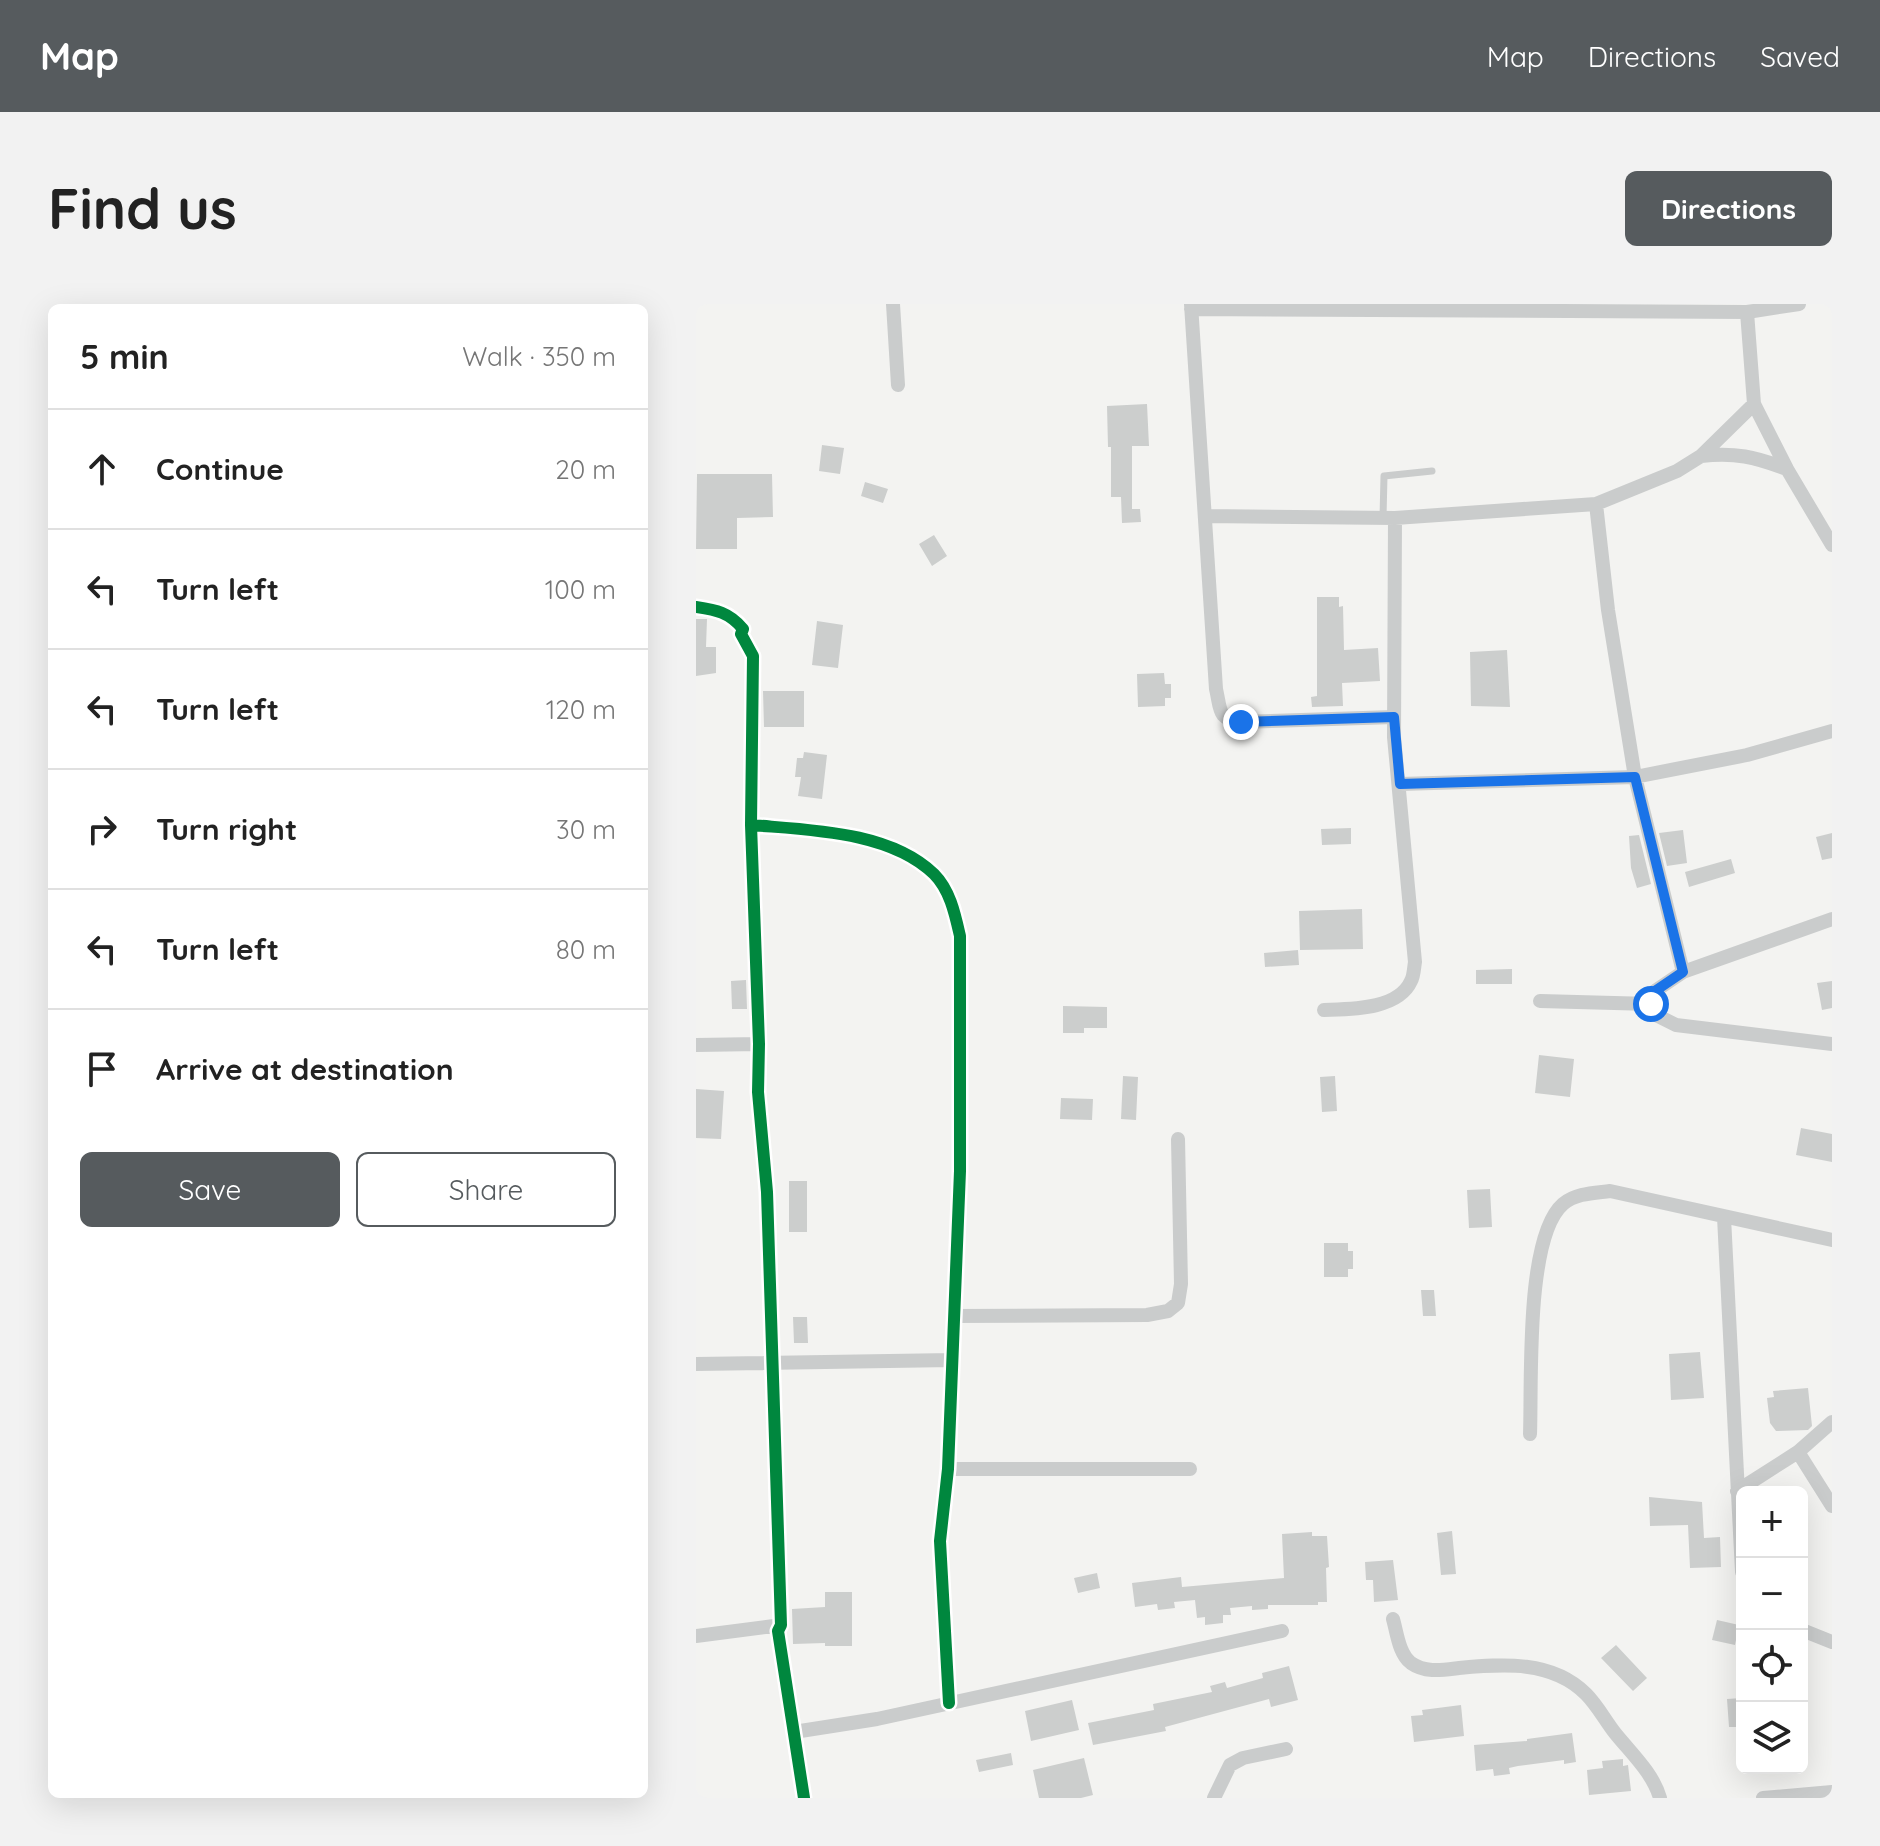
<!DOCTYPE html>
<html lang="en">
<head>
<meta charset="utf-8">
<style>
  body { margin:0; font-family:Quicksand,sans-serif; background:#f2f2f2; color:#222 }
  .controls { position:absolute; right:24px; bottom:24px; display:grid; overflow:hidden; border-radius:12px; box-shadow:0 8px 32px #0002 }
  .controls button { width:72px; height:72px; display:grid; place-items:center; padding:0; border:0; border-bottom:2px solid #e0e0e0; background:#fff; color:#222; font:40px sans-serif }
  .stop { position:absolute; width:24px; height:24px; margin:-18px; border:6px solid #1a73e8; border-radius:50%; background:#fff }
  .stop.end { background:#1a73e8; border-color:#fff; box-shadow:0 2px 8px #0008 }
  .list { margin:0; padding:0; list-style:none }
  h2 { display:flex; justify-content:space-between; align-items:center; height:104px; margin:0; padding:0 32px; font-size:34px }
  h2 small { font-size:26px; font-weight:400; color:#767676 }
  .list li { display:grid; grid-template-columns:52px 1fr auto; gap:24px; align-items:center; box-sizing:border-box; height:120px; padding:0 32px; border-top:2px solid #e0e0e0 }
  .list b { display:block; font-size:30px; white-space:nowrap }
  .list em { font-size:26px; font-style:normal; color:#767676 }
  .actions { display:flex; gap:16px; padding:24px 32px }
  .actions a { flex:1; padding:18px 0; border:2px solid #565b5e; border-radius:12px; text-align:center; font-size:28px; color:#565b5e }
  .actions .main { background:#565b5e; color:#fff }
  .icon { flex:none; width:44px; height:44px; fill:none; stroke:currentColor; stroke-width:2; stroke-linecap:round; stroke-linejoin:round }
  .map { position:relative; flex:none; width:1136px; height:1494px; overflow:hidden; border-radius:12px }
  header { display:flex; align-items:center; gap:48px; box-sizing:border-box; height:112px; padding:0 40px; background:#565b5e; color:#fff }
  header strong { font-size:38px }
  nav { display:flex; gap:44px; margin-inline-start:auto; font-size:28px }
  .intro { display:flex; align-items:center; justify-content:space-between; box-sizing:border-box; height:192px; padding:0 48px }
  h1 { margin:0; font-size:56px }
  .button { padding:20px 36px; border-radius:12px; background:#565b5e; color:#fff; font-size:28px; font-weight:700 }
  main { display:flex; gap:48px; padding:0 48px }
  aside { flex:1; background:#fff; border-radius:12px; box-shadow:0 8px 32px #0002 }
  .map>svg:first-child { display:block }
  .building { fill:#cccecd }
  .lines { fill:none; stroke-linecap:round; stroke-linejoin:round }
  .service { stroke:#cacccc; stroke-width:7 }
  .minor { stroke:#cacccc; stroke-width:14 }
  .cycleway-casing { stroke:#fff; stroke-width:17 }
  .cycleway { stroke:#00873e; stroke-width:12 }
  .route { stroke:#1a73e8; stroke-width:10 }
</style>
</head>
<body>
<header>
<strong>Map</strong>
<nav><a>Map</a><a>Directions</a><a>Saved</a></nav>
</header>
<div class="intro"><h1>Find us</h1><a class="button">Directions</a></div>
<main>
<aside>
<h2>5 min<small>Walk · 350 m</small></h2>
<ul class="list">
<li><svg class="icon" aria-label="ahead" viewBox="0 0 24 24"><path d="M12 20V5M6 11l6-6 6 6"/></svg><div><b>Continue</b></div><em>20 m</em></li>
<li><svg class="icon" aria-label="left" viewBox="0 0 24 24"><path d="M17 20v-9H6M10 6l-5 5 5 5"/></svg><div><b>Turn left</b></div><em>100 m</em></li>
<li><svg class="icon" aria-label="left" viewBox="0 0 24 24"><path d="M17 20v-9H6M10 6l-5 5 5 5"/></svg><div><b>Turn left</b></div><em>120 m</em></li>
<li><svg class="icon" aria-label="right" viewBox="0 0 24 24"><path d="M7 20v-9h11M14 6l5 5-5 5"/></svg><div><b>Turn right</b></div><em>30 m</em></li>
<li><svg class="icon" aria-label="left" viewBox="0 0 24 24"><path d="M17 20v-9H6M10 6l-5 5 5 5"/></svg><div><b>Turn left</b></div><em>80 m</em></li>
<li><svg class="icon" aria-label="arrive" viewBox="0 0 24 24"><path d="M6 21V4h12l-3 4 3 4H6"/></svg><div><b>Arrive at destination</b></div></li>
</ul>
<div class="actions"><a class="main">Save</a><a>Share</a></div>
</aside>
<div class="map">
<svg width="1136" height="1494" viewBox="0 0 1136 1494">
  <rect width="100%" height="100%" fill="#f3f3f1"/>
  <path class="building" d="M 451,100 L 453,142 L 436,142 L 436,205 L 444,205 L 445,218 L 426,219 L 425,193 L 415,193 L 415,143 L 412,143 L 411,102 Z
    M 126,141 L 148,144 L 144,170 L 123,167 Z
    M 1,170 L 76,170 L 77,213 L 41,214 L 41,245 L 0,245 Z
    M 169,178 L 192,185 L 187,199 L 165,192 Z
    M 238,231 L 251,252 L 236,262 L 223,240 Z
    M 621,293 L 643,293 L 643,303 L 647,302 L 648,346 L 682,344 L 684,377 L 646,379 L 647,402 L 616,403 L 615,393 L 621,392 Z
    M 0,315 L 11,315 L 10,343 L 20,343 L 20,369 L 0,372 Z
    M 121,317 L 147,321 L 142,364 L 116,361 Z
    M 811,346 L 814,403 L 775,402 L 774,348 Z
    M 468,369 L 469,380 L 475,380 L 475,394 L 469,394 L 469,402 L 442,403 L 441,370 Z
    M 67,387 L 108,387 L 108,423 L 68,423 Z
    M 108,448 L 131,451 L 126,495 L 102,492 L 105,473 L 99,473 L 101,454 L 107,454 Z
    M 655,524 L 655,540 L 626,541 L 625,525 Z
    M 987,526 L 991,559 L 971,562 L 963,529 Z
    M 1136,529 L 1136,554 L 1126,556 L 1120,533 Z
    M 943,531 L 955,580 L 941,584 L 935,564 L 933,532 Z
    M 1035,555 L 1039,569 L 993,583 L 989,568 Z
    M 666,605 L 667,645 L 604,646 L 603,607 Z
    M 602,646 L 603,661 L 569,663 L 568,649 Z
    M 816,665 L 816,680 L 780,680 L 780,666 Z
    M 50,676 L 51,705 L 36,705 L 35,677 Z
    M 1136,677 L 1136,704 L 1126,706 L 1121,679 Z
    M 367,702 L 411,703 L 411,724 L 388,724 L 388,729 L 367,729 Z
    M 843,751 L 878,755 L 874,793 L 839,789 Z
    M 427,772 L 442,773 L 440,816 L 425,815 Z
    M 639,772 L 641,807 L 626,808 L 624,773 Z
    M 0,785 L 28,787 L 25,835 L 0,834 Z
    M 365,794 L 397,795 L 396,816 L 364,815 Z
    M 1105,824 L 1136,830 L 1136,858 L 1100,851 Z
    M 93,877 L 111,877 L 111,928 L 93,928 Z
    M 794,885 L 796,923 L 773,924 L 771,886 Z
    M 628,939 L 652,939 L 652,947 L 657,947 L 657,965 L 652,965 L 652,973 L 628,973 Z
    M 725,986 L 738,986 L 740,1012 L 727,1012 Z
    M 97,1013 L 111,1013 L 112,1039 L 98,1039 Z
    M 1004,1048 L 1008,1094 L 975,1096 L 973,1050 Z
    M 1112,1084 L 1116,1122 L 1112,1126 L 1080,1127 L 1074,1119 L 1071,1094 L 1078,1093 L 1077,1087 Z
    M 953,1193 L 1006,1198 L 1008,1234 L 1024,1233 L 1025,1263 L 994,1264 L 992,1221 L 954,1222 Z
    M 756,1227 L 760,1270 L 745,1271 L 741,1229 Z
    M 616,1228 L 616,1232 L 631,1232 L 633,1263 L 630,1264 L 631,1298 L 622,1298 L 622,1301 L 572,1301 L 572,1305 L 556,1306 L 556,1302 L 534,1304 L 535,1311 L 527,1311 L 527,1319 L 509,1321 L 509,1313 L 501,1314 L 499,1296 L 478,1298 L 479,1304 L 462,1306 L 461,1300 L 439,1303 L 436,1279 L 485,1273 L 486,1283 L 588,1274 L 586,1230 Z
    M 697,1256 L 702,1296 L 678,1298 L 677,1276 L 670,1276 L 669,1258 Z
    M 401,1269 L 404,1284 L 382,1289 L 378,1274 Z
    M 129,1288 L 156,1288 L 156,1342 L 129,1342 L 129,1339 L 97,1340 L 96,1305 L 129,1303 Z
    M 1021,1316 L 1043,1321 L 1039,1341 L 1016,1336 Z
    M 920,1341 L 951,1374 L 937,1387 L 905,1354 Z
    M 593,1362 L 602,1396 L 575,1403 L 573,1395 L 469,1423 L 470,1427 L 397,1441 L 392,1419 L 458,1406 L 457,1400 L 516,1388 L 514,1382 L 529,1378 L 531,1384 L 567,1374 L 566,1369 Z
    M 1046,1394 L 1046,1423 L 1033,1423 L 1031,1395 Z
    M 376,1396 L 383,1426 L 335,1437 L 329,1407 Z
    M 765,1401 L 768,1432 L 718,1438 L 715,1412 L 727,1411 L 726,1406 Z
    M 876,1429 L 880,1458 L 868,1460 L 868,1456 L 822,1462 L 813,1464 L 814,1470 L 798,1472 L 797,1465 L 780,1467 L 778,1441 L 831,1437 L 831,1435 Z
    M 315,1449 L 317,1461 L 283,1468 L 280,1456 Z
    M 388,1454 L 397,1491 L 385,1494 L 343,1494 L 337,1466 Z
    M 927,1455 L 927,1462 L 932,1461 L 935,1487 L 893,1491 L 891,1466 L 907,1464 L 906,1457 Z"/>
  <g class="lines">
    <path class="service" d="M 687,214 L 688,172 L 736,167"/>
    <path class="minor" d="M 197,0 L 202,81
      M 495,0 L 520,385 C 525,406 521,415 545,418 L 698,413
      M 495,5 L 1051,8 L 1103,0
      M 1051,8 L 1058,100 L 1091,165 L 1136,241
      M 1005,152 C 1039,148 1059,153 1091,165
      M 900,200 L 912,306 L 939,473 L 987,668
      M 509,212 L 699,214 L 900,200 L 981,167 L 1005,152 L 1058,100
      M 0,303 C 20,306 33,308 47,325 L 45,330 L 57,352 L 55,521 L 63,740 L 62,788 L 71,888 L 85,1321 L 82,1327 L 108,1494
      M 704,480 L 939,473 L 1051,451 L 1136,427
      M 55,521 C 113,526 194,527 238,570 C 254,586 259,610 264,632 L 264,867 L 252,1165 L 244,1237 L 253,1399
      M 1136,615 L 987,668 L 959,687 L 955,700 L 960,711 L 980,721 L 1136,740
      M 844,697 L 955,700
      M 628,706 C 654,705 702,706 715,677 C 718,672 718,663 719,658 L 698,433 L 699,214
      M 0,741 L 63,740
      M 1028,913 L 1046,1268
      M 258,1012 L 451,1011 L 472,1007 L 482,999 L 485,980 L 482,835
      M 0,1060 L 256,1056
      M 1136,1118 L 1102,1148 L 1136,1202
      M 834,1130 C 836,1079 829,933 867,900 C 880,889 899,889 914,887 L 1136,936
      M 252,1165 L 494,1165
      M 1041,1187 L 1102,1148
      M 697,1315 C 701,1329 703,1350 715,1359 C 729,1369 746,1366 763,1364 C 807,1360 856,1356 890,1390 C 901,1401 909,1416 919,1429 C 935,1449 957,1469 964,1494
      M 1106,1326 L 1136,1338
      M 0,1332 L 85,1321
      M 98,1428 L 181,1415 L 586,1327
      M 518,1494 L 534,1461 L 547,1454 L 590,1445
      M 1067,1494 L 1136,1488"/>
    <g class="cycleway-casing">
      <path id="cycleway" d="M 0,303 C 20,306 33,308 47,325 L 45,330 L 57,352 L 55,521 L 63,740 L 62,788 L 71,888 L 85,1321 L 82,1327 L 108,1494
        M 55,521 C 113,526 194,527 238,570 C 254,586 259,610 264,632 L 264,867 L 252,1165 L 244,1237 L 253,1399"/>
    </g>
    <use href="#cycleway" class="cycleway"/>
  </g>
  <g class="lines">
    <path class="route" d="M 545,418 L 698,413 L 704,480 L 939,473 L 987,668 L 959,687 L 955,700"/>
  </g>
</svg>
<div class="controls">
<button>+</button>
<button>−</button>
<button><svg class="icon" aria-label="locate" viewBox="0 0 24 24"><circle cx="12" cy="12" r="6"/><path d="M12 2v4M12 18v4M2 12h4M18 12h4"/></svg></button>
<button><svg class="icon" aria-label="layers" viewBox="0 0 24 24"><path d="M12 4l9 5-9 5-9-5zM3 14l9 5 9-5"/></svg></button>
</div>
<div class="stop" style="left:955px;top:700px"></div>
<div class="stop end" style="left:545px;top:418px"></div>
</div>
</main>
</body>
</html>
